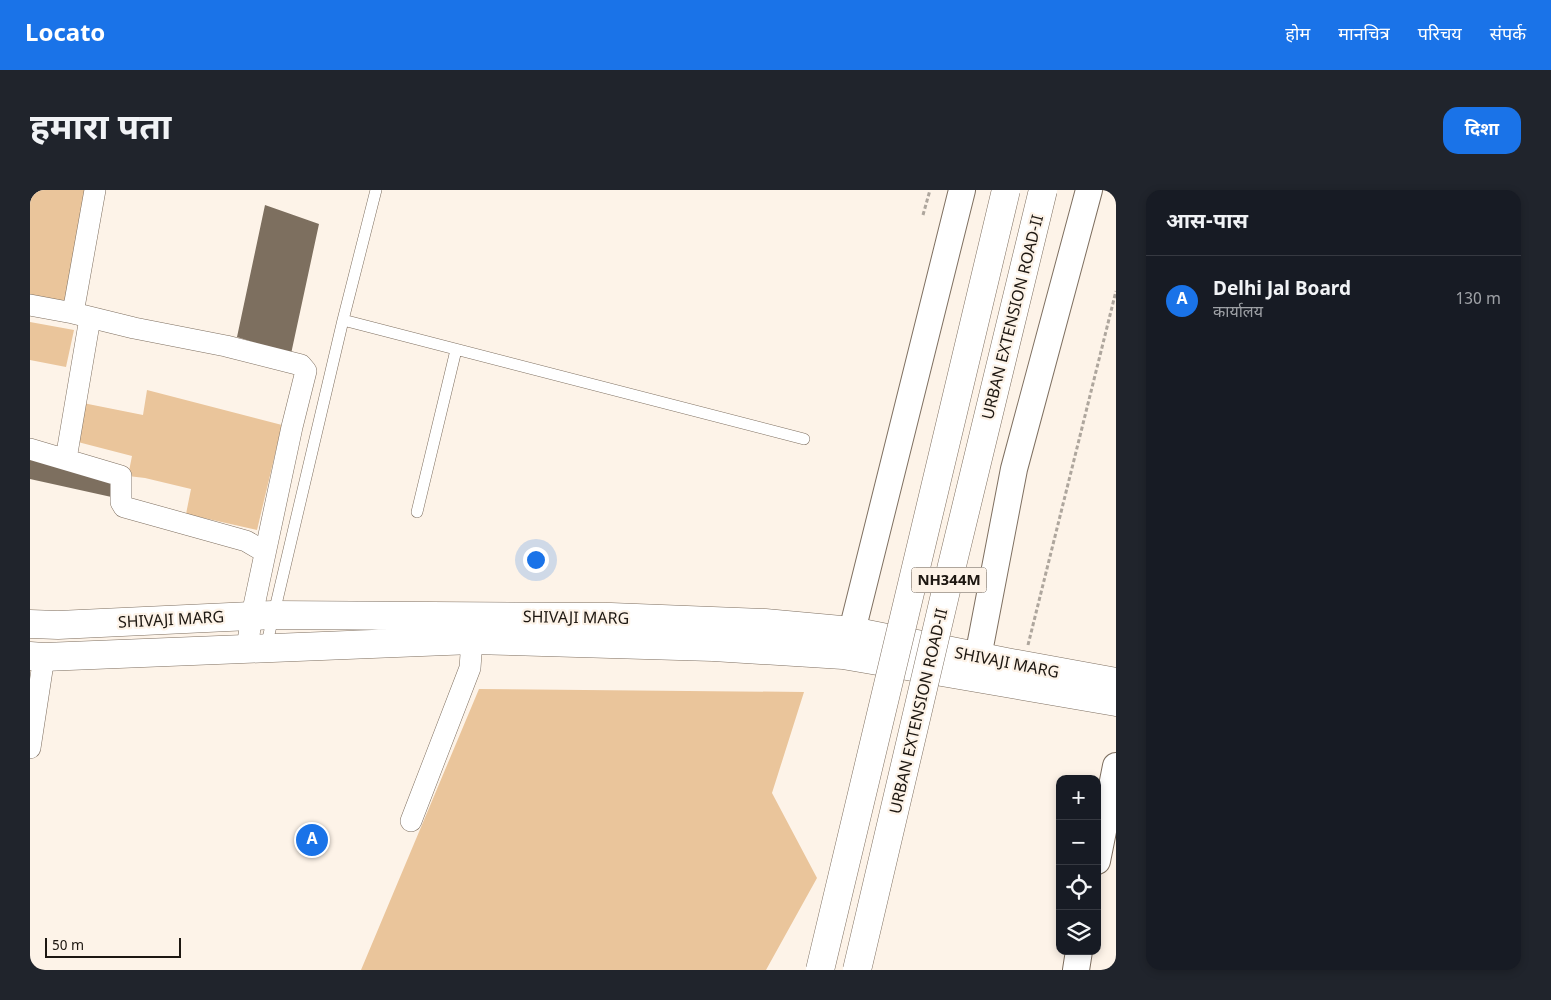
<!DOCTYPE html>
<html lang="hi">
<head>
<meta charset="utf-8">
<style>
  body { margin:0; font-family:Georgia,"Noto Sans Devanagari",serif; background:#20242c; color:#f1f3f6 }
  .controls { position:absolute; right:15px; bottom:15px; display:grid; overflow:hidden; border-radius:10px; box-shadow:0 2px 8px #0003 }
  .controls button { width:45px; height:45px; display:grid; place-items:center; padding:0; border:0; border-bottom:1px solid #363941; background:#171b24; color:#f1f3f6; font:25px sans-serif }
  .scale { position:absolute; left:15px; bottom:12px; width:136px; box-sizing:border-box; padding-left:5px; border:2px solid #1d1711; border-top:0; font-size:14px; line-height:18px; white-space:nowrap; color:#1d1711; -webkit-text-stroke:4px #fdf3e8; paint-order:stroke }
  .you { position:absolute; left:505px; top:369px; width:18px; height:18px; margin:-12px; border:4px solid #fff; border-radius:50%; background:#1a73e8; box-shadow:0 0 0 8px #1a73e833 }
  .badge { display:grid; place-items:center; width:32px; height:32px; border-radius:50%; background:#1a73e8; color:#fff; font-size:16px; font-weight:700 }
  .pin { position:absolute; translate:-50% -50%; border:2px solid #fff; box-shadow:0 1px 5px #0006 }
  .list { margin:0; padding:0; list-style:none }
  h2 { display:flex; justify-content:space-between; align-items:center; height:65px; margin:0; padding:0 20px; font-size:21px }
  h2 small { font-size:16px; font-weight:400; color:#9ea1a6 }
  .list li { display:grid; grid-template-columns:32px 1fr auto; gap:15px; align-items:center; box-sizing:border-box; height:90px; padding:0 20px; border-top:1px solid #363941 }
  .list b { display:block; font-size:19px; white-space:nowrap }
  .list p { margin:0; font-size:16px; white-space:nowrap; color:#9ea1a6 }
  .list em { font-size:16px; font-style:normal; color:#9ea1a6 }
  .icon { flex:none; width:28px; height:28px; fill:none; stroke:currentColor; stroke-width:2; stroke-linecap:round; stroke-linejoin:round }
  .map { position:relative; flex:none; width:1086px; height:780px; overflow:hidden; border-radius:15px }
  header { display:flex; align-items:center; gap:30px; box-sizing:border-box; height:70px; padding:0 25px; background:#1a73e8; color:#fff }
  header strong { font-size:24px }
  nav { display:flex; gap:28px; margin-inline-start:auto; font-size:18px }
  .intro { display:flex; align-items:center; justify-content:space-between; box-sizing:border-box; height:120px; padding:0 30px }
  h1 { margin:0; font-size:35px }
  .button { padding:12px 22px; border-radius:15px; background:#1a73e8; color:#fff; font-size:18px; font-weight:700 }
  main { display:flex; gap:30px; padding:0 30px }
  aside { flex:1; background:#171b24; border-radius:15px; box-shadow:0 2px 8px #0003 }
  .map>svg:first-child { display:block }
  .green { fill:#eac59b }
  .building { fill:#7d6f5f }
  .lines { fill:none; stroke-linecap:round; stroke-linejoin:round }
  .service-casing { stroke:#7e6f60; stroke-width:12 }
  .minor-casing { stroke:#7e6f60; stroke-width:22 }
  .tertiary-casing { stroke:#7e6f60; stroke-width:28 }
  .secondary-casing { stroke:#7e6f60; stroke-width:29 }
  .path { stroke:#aea69d; stroke-width:3; stroke-dasharray:4 2.5; stroke-linecap:butt }
  .service { stroke:#fff; stroke-width:11 }
  .minor { stroke:#fff; stroke-width:21 }
  .tertiary { stroke:#fff; stroke-width:26 }
  .secondary { stroke:#fff; stroke-width:28 }
  .trunk-bridge-casing { stroke:#7e6f60; stroke-width:29; stroke-linecap:butt }
  .trunk-bridge { stroke:#fff; stroke-width:28 }
  .labels { text-anchor:middle; stroke-width:4.5; stroke-linejoin:round; paint-order:stroke }
  .shield { fill:#fdf3e8; stroke:#605952; stroke-width:1 }
  .shield-label { font-size:15px; font-weight:bold; fill:#1d1711 }
  .street-label { font-size:16px; fill:#1d1711; stroke:#fdf3e8 }
</style>
</head>
<body>
<header>
<strong>Locato</strong>
<nav><a>होम</a><a>मानचित्र</a><a>परिचय</a><a>संपर्क</a></nav>
</header>
<div class="intro"><h1>हमारा पता</h1><a class="button">दिशा</a></div>
<main>
<div class="map">
<svg width="1086" height="780" viewBox="0 0 1086 780">
  <rect width="100%" height="100%" fill="#fdf3e8"/>
  <path class="green" d="M 0,0 L 56,0 L 36,114 L 0,106 Z
    M 0,132 L 44,140 L 36,177 L 0,170 Z
    M 117,200 L 252,235 L 227,340 L 156,324 L 161,299 L 115,288 L 98,286 L 102,266 L 44,251 L 53,213 L 113,225 Z
    M 449,499 L 774,502 L 742,603 L 787,688 L 736,780 L 331,780 Z"/>
  <path class="building" d="M 235,15 L 289,34 L 261,164 L 207,147 Z
    M 0,267 L 84,290 L 86,308 L 0,289 Z"/>
  <g class="lines">
    <g class="service-casing">
      <path id="service" d="M 313,130 L 346,0
        M 387,322 L 426,160
        M 236,457 L 313,130 L 774,249"/>
    </g>
    <g class="minor-casing">
      <path id="minor" d="M 0,115 L 43,123 L 104,138 L 196,156 L 271,175 L 276,181 L 262,237 L 222,425 L 217,458
        M 43,123 L 65,0
        M 0,259 L 91,286 L 91,312 L 94,317 L 216,351 L 235,362
        M 36,269 L 60,128
        M 0,558 L 14,467
        M 381,631 L 440,478 L 442,450"/>
    </g>
    <g class="tertiary-casing">
      <path id="tertiary" d="M 822,441 L 932,0
        M 948,467 L 984,279 L 1059,0
        M 1067,671 L 1086,576
        M 1046,780 L 1049,761"/>
    </g>
    <g class="secondary-casing">
      <path id="secondary" d="M 0,434 L 28,435 L 243,425 L 581,427 L 735,433 L 822,441 L 976,472 L 1086,492
        M 0,466 L 14,467 L 442,450 L 683,457 L 813,465 L 1086,512"/>
    </g>
    <path class="path" d="M 893,25 L 900,0
      M 998,455 L 1086,101"/>
    <use href="#service" class="service"/>
    <use href="#minor" class="minor"/>
    <use href="#tertiary" class="tertiary"/>
    <use href="#secondary" class="secondary"/>
    <g class="trunk-bridge-casing">
      <path id="trunk-bridge" d="M 790,780 L 976,0
        M 827,780 L 918,392 L 1013,0"/>
    </g>
    <use href="#trunk-bridge" class="trunk-bridge"/>
  </g>
  <g class="labels">
    <rect class="shield" x="881.5" y="377.5" width="75" height="25" rx="4"/>
    <g class="shield-label">
      <text x="919" y="395">NH344M</text>
    </g>
    <g class="street-label">
      <text transform="translate(982 127) rotate(-76)" y="6">URBAN EXTENSION ROAD-II</text>
      <text transform="translate(546 427) rotate(1)" y="6">SHIVAJI MARG</text>
      <text transform="translate(141 429) rotate(-3)" y="6">SHIVAJI MARG</text>
      <text transform="translate(977 472) rotate(11)" y="6">SHIVAJI MARG</text>
      <text transform="translate(888 521) rotate(-77)" y="6">URBAN EXTENSION ROAD-II</text>
    </g>
  </g>
</svg>
<div class="controls">
<button>+</button>
<button>−</button>
<button><svg class="icon" aria-label="locate" viewBox="0 0 24 24"><circle cx="12" cy="12" r="6"/><path d="M12 2v4M12 18v4M2 12h4M18 12h4"/></svg></button>
<button><svg class="icon" aria-label="layers" viewBox="0 0 24 24"><path d="M12 4l9 5-9 5-9-5zM3 14l9 5 9-5"/></svg></button>
</div>
<div class="scale">50 m</div>
<div class="you"></div>
<div class="pin badge" style="left:282px;top:650px">A</div>
</div>
<aside>
<h2>आस-पास<small></small></h2>
<ul class="list">
<li><span class="badge">A</span><div><b>Delhi Jal Board</b><p>कार्यालय</p></div><em>130 m</em></li>
</ul>
</aside>
</main>
</body>
</html>
